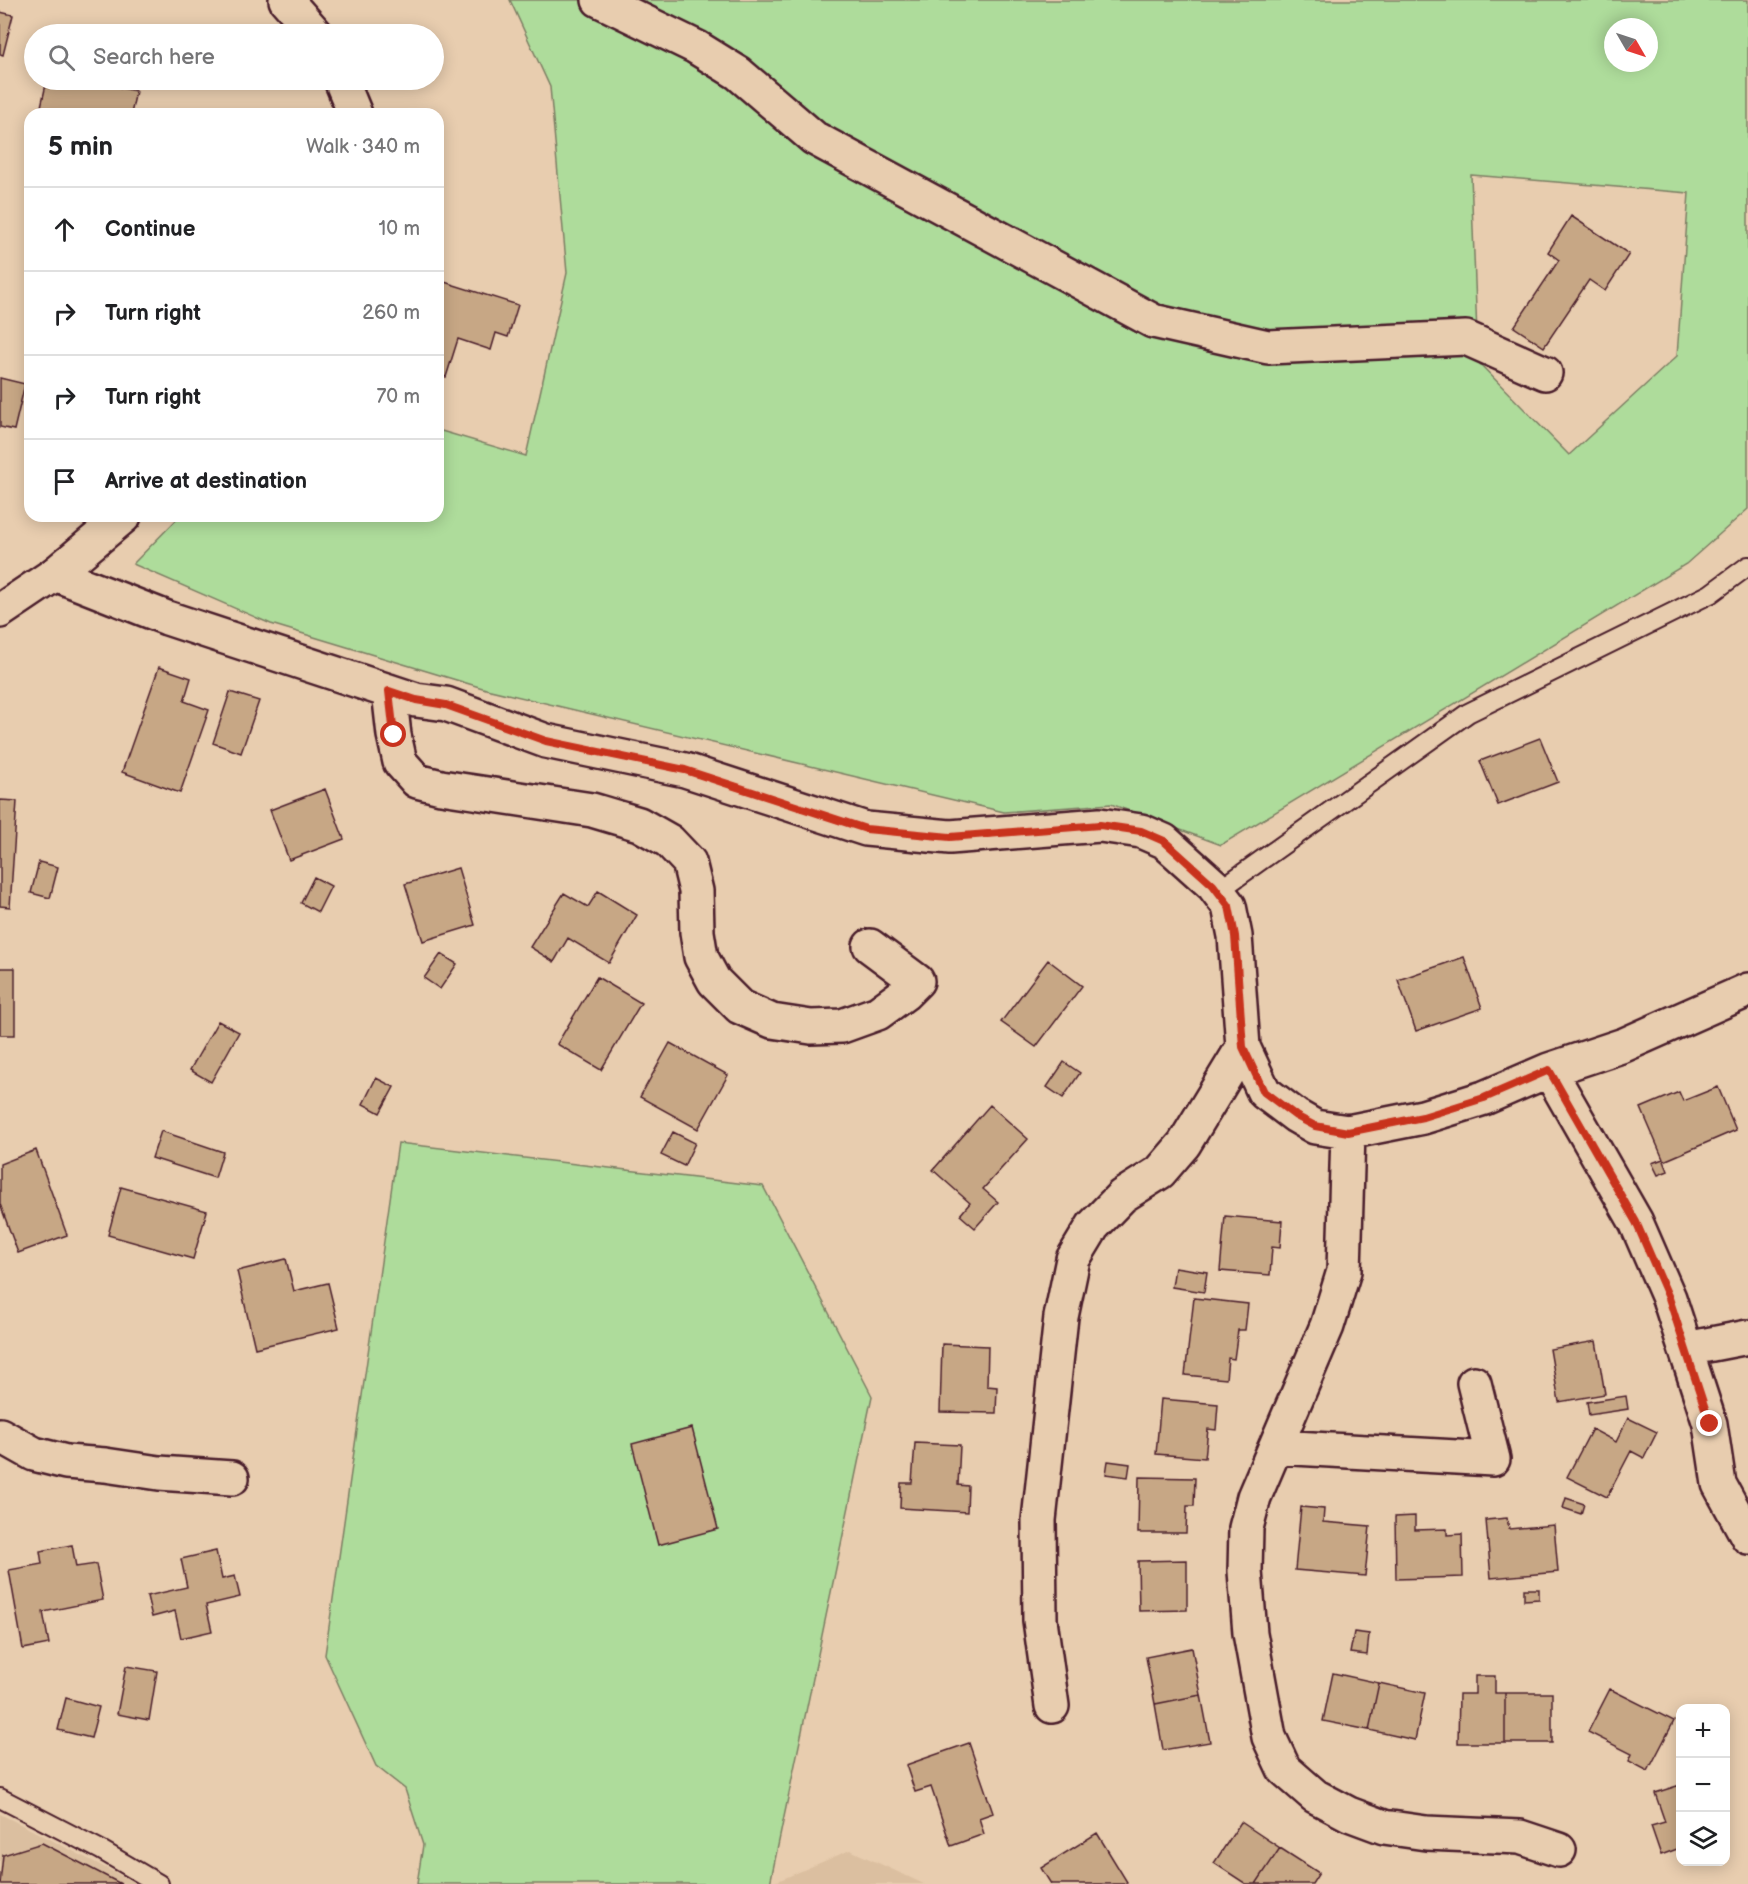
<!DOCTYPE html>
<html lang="en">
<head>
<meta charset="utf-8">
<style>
  body { margin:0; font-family:"Balsamiq Sans",sans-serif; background:#f2f2f2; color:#202124 }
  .controls { position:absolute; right:18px; bottom:18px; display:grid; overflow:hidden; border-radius:12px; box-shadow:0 3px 15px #0003 }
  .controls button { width:54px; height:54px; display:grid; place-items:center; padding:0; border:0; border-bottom:2px solid #e0e0e0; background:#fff; color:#202124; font:30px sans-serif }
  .compass { position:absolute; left:1604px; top:18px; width:54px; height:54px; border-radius:50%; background:#fff; box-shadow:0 3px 15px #0003; rotate:129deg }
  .stop { position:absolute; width:18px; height:18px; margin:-14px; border:4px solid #c8321e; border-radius:50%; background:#fff }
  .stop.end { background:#c8321e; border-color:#fff; box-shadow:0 2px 6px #0008 }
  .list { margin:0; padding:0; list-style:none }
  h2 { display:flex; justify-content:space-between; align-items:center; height:78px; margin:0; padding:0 24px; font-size:26px }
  h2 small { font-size:20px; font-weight:400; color:#757577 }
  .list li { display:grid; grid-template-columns:39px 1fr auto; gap:18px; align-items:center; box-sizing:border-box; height:84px; padding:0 24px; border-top:2px solid #e0e0e0 }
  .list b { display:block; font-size:22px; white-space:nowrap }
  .list em { font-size:20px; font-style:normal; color:#757577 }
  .icon { flex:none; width:33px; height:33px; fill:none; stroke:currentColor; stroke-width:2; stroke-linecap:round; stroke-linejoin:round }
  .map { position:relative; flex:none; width:1748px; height:1884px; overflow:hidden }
  .search { position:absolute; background:#fff; box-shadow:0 3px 15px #0003; left:24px; top:24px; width:420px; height:66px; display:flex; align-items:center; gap:15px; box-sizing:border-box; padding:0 21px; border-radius:33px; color:#757577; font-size:22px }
  .panel { position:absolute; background:#fff; box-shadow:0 3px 15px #0003; left:24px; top:108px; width:420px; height:414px; border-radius:18px }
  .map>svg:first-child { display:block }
  .built { fill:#dbbfa0 }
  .green { fill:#aedc9b; stroke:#7c7e63; stroke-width:1.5; fill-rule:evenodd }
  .building { fill:#c7a785; stroke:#4a1f2b; stroke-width:1.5 }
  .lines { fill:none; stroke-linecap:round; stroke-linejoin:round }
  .service-casing { stroke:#4a1f2b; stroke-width:22 }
  .minor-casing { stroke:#4a1f2b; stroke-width:38 }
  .tertiary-casing { stroke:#4a1f2b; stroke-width:38 }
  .service { stroke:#e8cdaf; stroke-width:18 }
  .minor { stroke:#e8cdaf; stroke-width:33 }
  .tertiary { stroke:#e8cdaf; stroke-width:33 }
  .route { stroke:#c8321e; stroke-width:8 }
</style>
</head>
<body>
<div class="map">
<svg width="1748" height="1884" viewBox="0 0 1748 1884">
  <rect width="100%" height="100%" fill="#e8cdaf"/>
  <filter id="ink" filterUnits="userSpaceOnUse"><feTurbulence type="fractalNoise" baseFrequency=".0167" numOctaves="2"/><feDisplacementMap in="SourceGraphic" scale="12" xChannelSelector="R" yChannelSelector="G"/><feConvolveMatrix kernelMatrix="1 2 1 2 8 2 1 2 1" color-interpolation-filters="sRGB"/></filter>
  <g filter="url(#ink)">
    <path class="built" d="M 0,1814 L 20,1824 L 137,1884 L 0,1884 Z
      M 850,1850 L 924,1884 L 771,1884 Z"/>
    <path class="green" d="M 510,0 L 1748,0 L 1748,509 L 1686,564 L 1221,845 L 1111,804 L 1004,812 L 486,689 L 271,624 L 133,564 L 180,516 L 438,516 L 438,430 L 526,456 L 567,273 L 550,87 ZM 1613,27 L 1649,27 L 1649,63 L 1613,63 ZM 1471,175 L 1689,193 L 1677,356 L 1569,455 L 1478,362 Z
      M 398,1143 L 763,1186 L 872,1396 L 770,1884 L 417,1884 L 423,1845 L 405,1789 L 376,1766 L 325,1655 Z"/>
    <path class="building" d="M 0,12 L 13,15 L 3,55 L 0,54 Z
      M 47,80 L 84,80 L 136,91 L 131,114 L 52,114 L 40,111 Z
      M 1571,216 L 1629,254 L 1605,291 L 1589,280 L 1544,347 L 1514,327 L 1559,260 L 1548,252 Z
      M 438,280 L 518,305 L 508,337 L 496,333 L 491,350 L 458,339 L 446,377 L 438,375 Z
      M 0,378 L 25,384 L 14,430 L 0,427 Z
      M 159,667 L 191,678 L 184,701 L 209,710 L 180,793 L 122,772 Z
      M 230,692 L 259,701 L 241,753 L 213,743 Z
      M 1540,738 L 1558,782 L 1498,805 L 1480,761 Z
      M 325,789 L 344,839 L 289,860 L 270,810 Z
      M 0,800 L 17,801 L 10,907 L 0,906 Z
      M 39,862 L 58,867 L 50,898 L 31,893 Z
      M 458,868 L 475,925 L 423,941 L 405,884 Z
      M 314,877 L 331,886 L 318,912 L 301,903 Z
      M 598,891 L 637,915 L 609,963 L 568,938 L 554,962 L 530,947 L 564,893 L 588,907 Z
      M 441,954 L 457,964 L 440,989 L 424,978 Z
      M 1464,957 L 1482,1008 L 1416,1031 L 1398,980 Z
      M 1048,960 L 1082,986 L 1036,1047 L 1001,1022 Z
      M 0,968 L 15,968 L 15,1035 L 0,1035 Z
      M 597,977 L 641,1003 L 601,1070 L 557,1044 Z
      M 218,1021 L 239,1032 L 211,1082 L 190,1070 Z
      M 670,1043 L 728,1075 L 698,1129 L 640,1097 Z
      M 1064,1062 L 1080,1073 L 1063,1098 L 1047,1087 Z
      M 376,1078 L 394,1087 L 380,1113 L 363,1104 Z
      M 1718,1087 L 1736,1130 L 1664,1161 L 1668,1171 L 1658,1175 L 1652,1163 L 1663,1159 L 1641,1108 L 1679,1092 L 1683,1101 Z
      M 990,1105 L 1028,1139 L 983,1189 L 998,1202 L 975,1228 L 960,1215 L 970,1203 L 933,1170 Z
      M 161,1131 L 223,1152 L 215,1178 L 152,1158 Z
      M 673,1132 L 695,1143 L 684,1166 L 661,1155 Z
      M 36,1150 L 67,1235 L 18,1253 L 0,1204 L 0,1164 Z
      M 121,1187 L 207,1211 L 193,1259 L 108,1235 Z
      M 1225,1216 L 1282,1221 L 1280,1248 L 1272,1247 L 1270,1275 L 1220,1271 Z
      M 286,1259 L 294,1291 L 328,1283 L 339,1328 L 255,1348 L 237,1271 Z
      M 1175,1267 L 1207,1272 L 1204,1292 L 1172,1287 Z
      M 1194,1298 L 1248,1304 L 1245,1330 L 1238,1330 L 1234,1359 L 1228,1358 L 1226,1379 L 1185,1375 Z
      M 1596,1341 L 1605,1394 L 1559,1402 L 1550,1349 Z
      M 942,1344 L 988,1346 L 987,1386 L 997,1387 L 996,1413 L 940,1412 Z
      M 1626,1396 L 1628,1409 L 1589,1415 L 1587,1402 Z
      M 1161,1399 L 1218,1404 L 1216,1430 L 1208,1429 L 1205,1458 L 1156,1454 Z
      M 1628,1418 L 1657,1432 L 1644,1458 L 1631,1451 L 1607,1497 L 1567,1477 L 1592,1429 L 1616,1442 Z
      M 692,1428 L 718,1529 L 658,1545 L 632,1444 Z
      M 915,1443 L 960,1445 L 958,1485 L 968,1486 L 967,1512 L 900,1508 L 901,1483 L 912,1483 Z
      M 1108,1461 L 1130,1464 L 1128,1477 L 1106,1474 Z
      M 1139,1477 L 1195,1478 L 1194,1506 L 1187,1506 L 1186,1533 L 1138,1533 Z
      M 1566,1498 L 1584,1504 L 1581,1514 L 1563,1508 Z
      M 1301,1507 L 1324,1509 L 1323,1522 L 1370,1526 L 1365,1576 L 1295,1570 Z
      M 1415,1516 L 1415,1530 L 1447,1529 L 1447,1535 L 1462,1534 L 1463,1577 L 1396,1579 L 1395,1517 Z
      M 1507,1518 L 1509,1529 L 1554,1525 L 1558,1572 L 1491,1578 L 1486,1520 Z
      M 72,1545 L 76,1567 L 96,1564 L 103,1600 L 43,1612 L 49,1644 L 23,1649 L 9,1570 L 42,1564 L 40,1551 Z
      M 216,1551 L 222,1579 L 235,1576 L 240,1597 L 206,1605 L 212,1631 L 181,1638 L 175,1611 L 152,1617 L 147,1596 L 187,1587 L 181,1559 Z
      M 1187,1560 L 1187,1610 L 1139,1611 L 1138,1561 Z
      M 1524,1589 L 1539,1589 L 1539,1599 L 1524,1600 Z
      M 1354,1632 L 1369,1634 L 1367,1655 L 1350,1653 Z
      M 1192,1648 L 1201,1695 L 1155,1704 L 1146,1657 Z
      M 126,1666 L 157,1671 L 149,1720 L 117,1714 Z
      M 1333,1673 L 1379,1683 L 1369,1730 L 1323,1721 Z
      M 1475,1676 L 1495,1676 L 1495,1693 L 1505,1693 L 1505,1743 L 1458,1743 L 1459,1694 L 1475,1694 Z
      M 1379,1683 L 1425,1693 L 1415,1740 L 1369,1730 Z
      M 1610,1689 L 1674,1721 L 1648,1771 L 1629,1761 L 1632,1754 L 1588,1732 Z
      M 1505,1693 L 1552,1693 L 1552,1743 L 1505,1743 Z
      M 1201,1695 L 1210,1742 L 1163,1750 L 1155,1704 Z
      M 66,1698 L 99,1707 L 91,1738 L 58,1730 Z
      M 969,1743 L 993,1813 L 979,1818 L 984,1834 L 951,1846 L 931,1787 L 915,1792 L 906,1765 Z
      M 1680,1785 L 1680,1848 L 1661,1855 L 1651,1826 L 1665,1822 L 1655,1793 Z
      M 1241,1822 L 1280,1848 L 1256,1884 L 1246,1884 L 1214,1863 Z
      M 1097,1833 L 1127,1882 L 1124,1884 L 1051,1884 L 1041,1868 Z
      M 42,1843 L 121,1884 L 0,1884 L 3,1855 Z
      M 1280,1848 L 1319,1873 L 1312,1884 L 1256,1884 Z"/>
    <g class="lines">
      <g class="service-casing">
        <path id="service" d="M 1218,891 L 1468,713 L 1710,594 L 1748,566
          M 0,1798 L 101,1850 L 159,1884"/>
      </g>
      <g class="minor-casing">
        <path id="minor" d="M 599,0 L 696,47 L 738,73 L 814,138 L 1153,321 L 1268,347 L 1466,338 L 1545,373
          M 55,574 L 167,618 L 416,700 L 446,704 L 546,741 L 685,770 L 866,829 L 950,837 L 1100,825 L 1141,831 L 1164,841 L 1213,885 L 1229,906 L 1235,936 L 1243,1047
          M 389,691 L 394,735 L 400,762 L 417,781 L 441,787 L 592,810 L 639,824 L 669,841 L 689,862 L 696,891 L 697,932 L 701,957 L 714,981 L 740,1007 L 772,1021 L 811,1027 L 842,1026 L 878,1013 L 904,994 L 917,981 L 870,946
          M 1549,1070 L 1636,1222 L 1669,1298 L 1710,1424 L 1719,1484 L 1748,1537
          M 1348,1132 L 1344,1271 L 1327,1326 L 1254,1497 L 1246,1528 L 1245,1571 L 1250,1633 L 1269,1737 L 1284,1769 L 1315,1796 L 1349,1814 L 1384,1827 L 1426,1833 L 1520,1837 L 1559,1850
          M 1686,1349 L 1748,1337
          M 0,1435 L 34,1454 L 66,1462 L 105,1465 L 159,1473 L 232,1478
          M 1276,1447 L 1493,1459 L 1474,1383
          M 1052,1706 L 1040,1620 L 1039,1520 L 1061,1317 L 1073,1259 L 1093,1226 L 1122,1196 L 1160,1172 L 1184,1144 L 1243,1047 L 1264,1092 L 1296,1116 L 1315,1127 L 1348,1132 L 1423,1117 L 1484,1098 L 1549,1070 L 1624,1045 L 1748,990"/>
      </g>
      <g class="tertiary-casing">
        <path id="tertiary" d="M 286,0 L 316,34
          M 341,80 L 355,114
          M 0,611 L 55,574 L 124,516"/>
      </g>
      <use href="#service" class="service"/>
      <use href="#minor" class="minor"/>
      <use href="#tertiary" class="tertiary"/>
    </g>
  </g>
  <g class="lines" filter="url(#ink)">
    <path class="route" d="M 394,735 L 389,691 L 416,700 L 446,705 L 546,741 L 685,770 L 866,829 L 950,837 L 1100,825 L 1141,831 L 1164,841 L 1213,885 L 1229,906 L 1235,936 L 1243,1047 L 1264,1092 L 1296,1116 L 1315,1126 L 1348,1132 L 1423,1117 L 1484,1098 L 1549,1070 L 1636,1222 L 1669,1298 L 1710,1424"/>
  </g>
</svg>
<div class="controls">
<button>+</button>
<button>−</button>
<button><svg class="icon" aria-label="layers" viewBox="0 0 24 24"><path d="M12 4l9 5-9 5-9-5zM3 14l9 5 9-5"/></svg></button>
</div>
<svg class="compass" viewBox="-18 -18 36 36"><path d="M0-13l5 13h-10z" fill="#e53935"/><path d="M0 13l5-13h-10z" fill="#757577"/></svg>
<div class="stop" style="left:394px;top:735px"></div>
<div class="stop end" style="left:1710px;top:1424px"></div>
<div class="search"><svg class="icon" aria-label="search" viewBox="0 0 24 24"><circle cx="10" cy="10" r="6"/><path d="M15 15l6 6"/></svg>Search here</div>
<section class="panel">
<h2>5 min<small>Walk · 340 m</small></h2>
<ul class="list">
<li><svg class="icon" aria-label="ahead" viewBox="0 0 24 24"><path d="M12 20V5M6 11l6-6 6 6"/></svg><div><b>Continue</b></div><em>10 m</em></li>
<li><svg class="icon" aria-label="right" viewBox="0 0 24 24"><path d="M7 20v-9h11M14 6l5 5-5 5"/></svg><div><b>Turn right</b></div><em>260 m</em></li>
<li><svg class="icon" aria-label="right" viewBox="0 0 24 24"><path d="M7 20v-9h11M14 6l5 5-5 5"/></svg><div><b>Turn right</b></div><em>70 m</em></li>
<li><svg class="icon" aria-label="arrive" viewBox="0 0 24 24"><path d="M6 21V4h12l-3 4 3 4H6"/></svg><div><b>Arrive at destination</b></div></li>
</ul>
</section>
</div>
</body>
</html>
